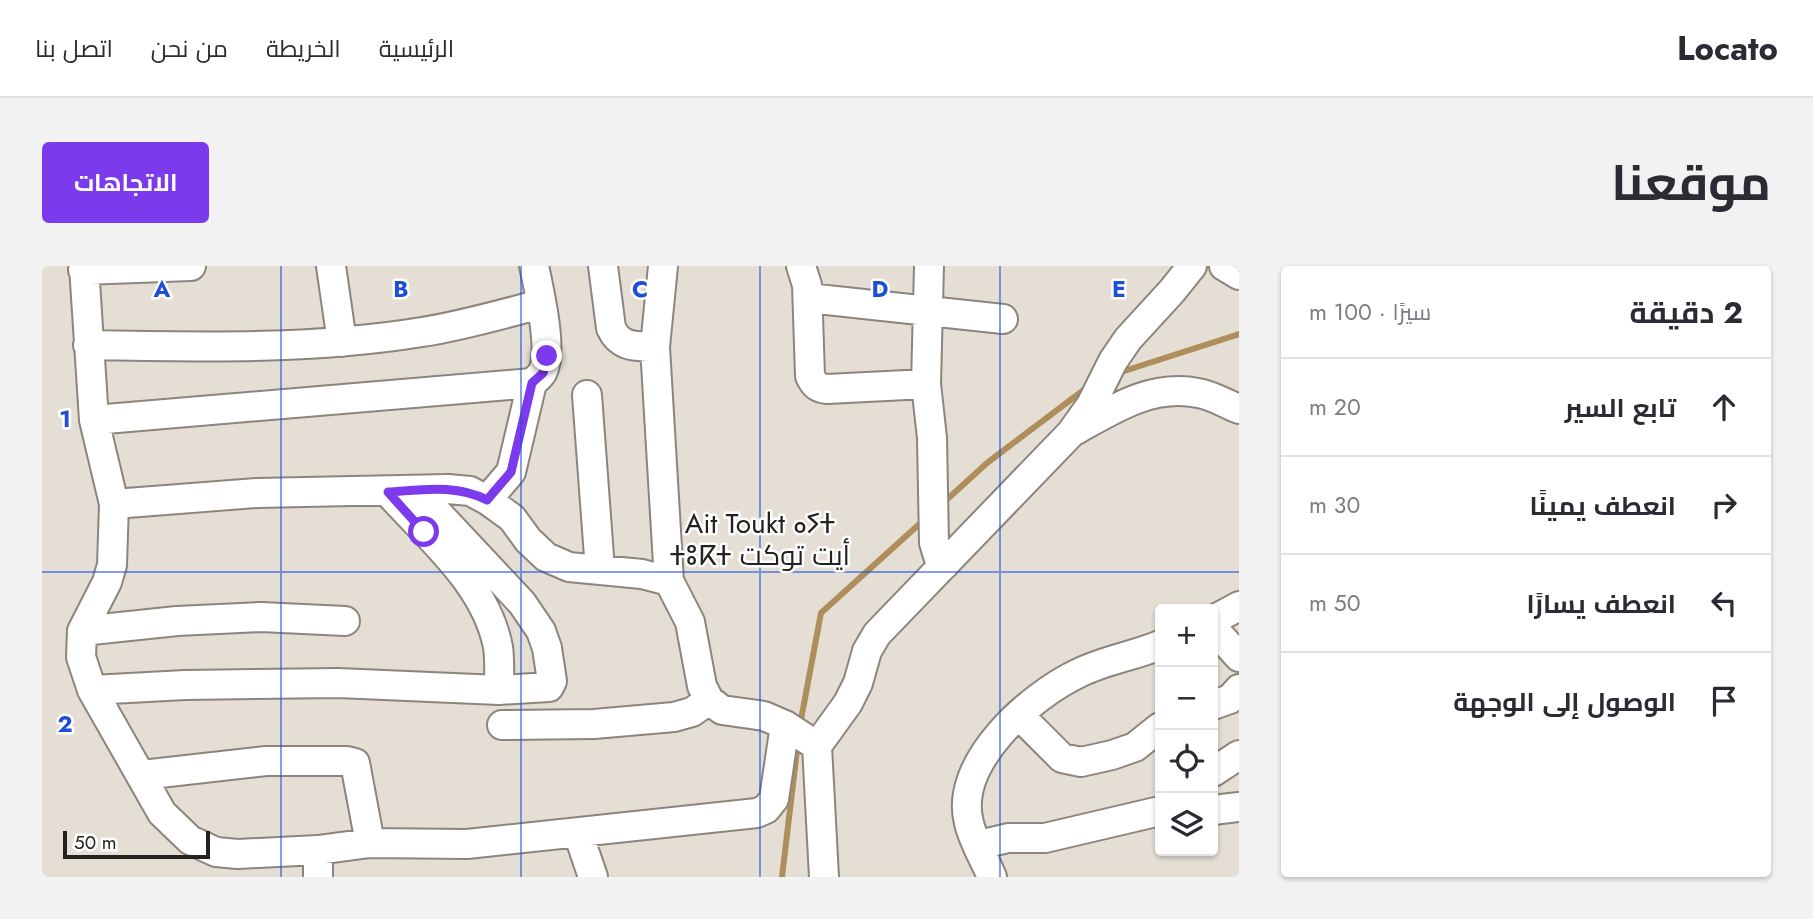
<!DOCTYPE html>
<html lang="ar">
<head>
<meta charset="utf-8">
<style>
  body { margin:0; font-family:Jost,Cairo,"Noto Sans Tifinagh",sans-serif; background:#f2f2f3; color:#2b2b33; direction:rtl }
  .controls { position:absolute; right:21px; bottom:21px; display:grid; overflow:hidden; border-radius:7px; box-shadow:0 2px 5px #0004 }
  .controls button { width:63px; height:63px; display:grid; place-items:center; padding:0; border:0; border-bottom:2px solid #e1e1e2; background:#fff; color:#2b2b33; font:35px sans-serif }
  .scale { position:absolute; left:21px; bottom:18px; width:147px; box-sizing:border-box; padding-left:7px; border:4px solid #24221f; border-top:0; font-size:19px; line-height:24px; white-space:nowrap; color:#24221f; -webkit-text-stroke:5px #fff; paint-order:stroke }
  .stop { position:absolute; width:21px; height:21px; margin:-16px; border:5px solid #7c3aed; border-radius:50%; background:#fff }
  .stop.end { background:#7c3aed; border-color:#fff; box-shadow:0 2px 7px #0008 }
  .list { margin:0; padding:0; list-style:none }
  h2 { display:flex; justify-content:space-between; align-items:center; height:91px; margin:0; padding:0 28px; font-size:30px }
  h2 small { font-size:23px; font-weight:400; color:#7c7c81 }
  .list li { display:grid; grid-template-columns:46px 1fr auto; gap:21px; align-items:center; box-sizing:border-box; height:98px; padding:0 28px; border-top:2px solid #e1e1e2 }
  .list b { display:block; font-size:26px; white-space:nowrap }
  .list em { font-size:23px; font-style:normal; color:#7c7c81 }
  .icon { flex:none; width:38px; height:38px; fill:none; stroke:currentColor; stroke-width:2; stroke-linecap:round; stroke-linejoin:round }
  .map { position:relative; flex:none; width:1197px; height:611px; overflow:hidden; direction:ltr; border-radius:7px }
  header { display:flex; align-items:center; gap:42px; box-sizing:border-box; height:98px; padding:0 35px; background:#fff; border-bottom:2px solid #e1e1e2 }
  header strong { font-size:33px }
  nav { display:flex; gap:38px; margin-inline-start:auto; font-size:24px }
  .intro { display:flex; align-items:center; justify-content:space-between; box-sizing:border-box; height:168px; padding:0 42px }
  h1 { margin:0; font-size:49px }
  .button { padding:18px 32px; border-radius:7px; background:#7c3aed; color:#fff; font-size:24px; font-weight:700 }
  main { display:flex; gap:42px; padding:0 42px }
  aside { flex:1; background:#fff; border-radius:7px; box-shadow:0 2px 5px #0004 }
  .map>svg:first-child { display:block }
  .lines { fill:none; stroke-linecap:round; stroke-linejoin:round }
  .stream { stroke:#ae8e5b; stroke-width:6 }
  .minor-casing { stroke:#8b857d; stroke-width:32 }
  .minor { stroke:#fff; stroke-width:28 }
  .route { stroke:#7c3aed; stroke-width:9 }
  .grid { fill:none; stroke:#1d4ed8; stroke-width:2; stroke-opacity:0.55 }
  .labels { text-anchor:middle; stroke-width:5; stroke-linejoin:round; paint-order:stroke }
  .quarter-label { font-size:28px; fill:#24221f; stroke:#fff }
  .grid-label { font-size:23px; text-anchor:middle; font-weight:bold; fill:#1d4ed8; stroke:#fff; stroke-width:5; stroke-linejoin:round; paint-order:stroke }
</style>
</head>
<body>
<header>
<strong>Locato</strong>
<nav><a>الرئيسية</a><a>الخريطة</a><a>من نحن</a><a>اتصل بنا</a></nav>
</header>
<div class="intro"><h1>موقعنا</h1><a class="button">الاتجاهات</a></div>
<main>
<aside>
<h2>2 دقيقة<small>سيرًا · 100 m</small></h2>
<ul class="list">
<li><svg class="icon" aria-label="ahead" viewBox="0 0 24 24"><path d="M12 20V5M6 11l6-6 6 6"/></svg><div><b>تابع السير</b></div><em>20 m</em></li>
<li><svg class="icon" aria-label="right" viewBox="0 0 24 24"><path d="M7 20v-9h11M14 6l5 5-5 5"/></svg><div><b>انعطف يمينًا</b></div><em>30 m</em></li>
<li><svg class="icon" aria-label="left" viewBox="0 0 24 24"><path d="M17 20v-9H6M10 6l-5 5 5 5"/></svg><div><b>انعطف يسارًا</b></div><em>50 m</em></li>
<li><svg class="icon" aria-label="arrive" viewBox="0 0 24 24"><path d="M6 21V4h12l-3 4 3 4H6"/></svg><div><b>الوصول إلى الوجهة</b></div></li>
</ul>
</aside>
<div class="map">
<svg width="1197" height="611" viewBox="0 0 1197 611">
  <rect width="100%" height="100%" fill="#e4ded4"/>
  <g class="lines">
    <path class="stream" d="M 1076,107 L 1197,68
      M 900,238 L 945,197 L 1047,120
      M 758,459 L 779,347 L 884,252
      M 740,611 L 756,476"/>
    <g class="minor-casing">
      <path id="minor" d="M 42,0 L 52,154 L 72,238 L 70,299 L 65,316 L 40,365 L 39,391 L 50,424 L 120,547 L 148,574 L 174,586 L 196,588 L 276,584 L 328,577 L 425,578 L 715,547 L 724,543 L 732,533 L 743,459
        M 289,0 L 300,76
        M 561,0 L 569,62 C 578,82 594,80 613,81
        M 621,0 L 613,81 L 627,315
        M 759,0 L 765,19 L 768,110 C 772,119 776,122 785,123 L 884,118
        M 887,0 L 884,118 L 890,172 L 892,277 L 896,290 L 902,299
        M 1182,0 L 1197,9
        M 41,4 L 149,0
        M 766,32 L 961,53
        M 46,79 C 157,81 270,84 380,66 C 420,60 460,48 499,38
        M 545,129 L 558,304
        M 52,154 L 490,117
        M 1034,164 C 1073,142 1110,118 1156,127 C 1170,129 1184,138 1197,143
        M 346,226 C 387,272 444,318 456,381 C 458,395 457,410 457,424
        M 445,234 L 469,206 L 490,117 C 494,113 499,110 501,105 C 511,83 497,24 492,0
        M 72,238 L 215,227 L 406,223 L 428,225 L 445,234 L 470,252 L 486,274 L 504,291 L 527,301 L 600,308 L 627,315 L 648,356 L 660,420 L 667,434 L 680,444 L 722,450 L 743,459 L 775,480
        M 1171,354 L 1197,340
        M 1171,362 L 1197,391
        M 40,365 L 135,355 L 219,351 L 303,355
        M 50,424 L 143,419 L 296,417 L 457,424 L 507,421 L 510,415 L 505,382 L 499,365 L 480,337 L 374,224
        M 1171,439 L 1188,433 L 1197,423
        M 977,449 L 1020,492 L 1039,496 L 1070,489 L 1093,481 L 1118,461
        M 460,459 L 552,458 L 632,451 L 650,446 L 667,434
        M 1171,506 L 1197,489
        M 100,509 L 224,495 L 305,495 L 313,497 L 328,577
        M 1171,544 L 1197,541
        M 536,567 L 551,611
        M 937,579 L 966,572 L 1003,572 L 1118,545
        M 276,611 L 276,584
        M 782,611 L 775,480 L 806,437 L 816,417 L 825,385 L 835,368 L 1029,167 L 1049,139 L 1071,95 L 1086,73 L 1130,25 L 1150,0
        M 950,611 C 943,594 931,575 927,557 C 911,497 988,430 1037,407 C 1063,394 1092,390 1118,379"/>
    </g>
    <use href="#minor" class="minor"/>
  </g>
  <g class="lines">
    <path class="route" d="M 382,266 L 346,226 C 380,224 414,218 445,234 L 469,206 L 490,117 L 501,107 L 505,90"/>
  </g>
  <path class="grid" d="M 239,0 L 239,611M 479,0 L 479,611M 718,0 L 718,611M 958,0 L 958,611M 0,306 L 1197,306"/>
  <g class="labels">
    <g class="quarter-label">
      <text x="718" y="267">Ait Toukt ⴰⵢⵜ<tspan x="718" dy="32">ⵜⵓⴽⵜ أيت توكت</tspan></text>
    </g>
  </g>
  <g class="grid-label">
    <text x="120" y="31">A</text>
    <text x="359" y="31">B</text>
    <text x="598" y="31">C</text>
    <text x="838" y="31">D</text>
    <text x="1077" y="31">E</text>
    <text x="23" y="161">1</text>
    <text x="23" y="466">2</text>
  </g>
</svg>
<div class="controls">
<button>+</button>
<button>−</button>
<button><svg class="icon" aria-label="locate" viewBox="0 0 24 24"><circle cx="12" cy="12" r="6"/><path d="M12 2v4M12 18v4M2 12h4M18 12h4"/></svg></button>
<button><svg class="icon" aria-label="layers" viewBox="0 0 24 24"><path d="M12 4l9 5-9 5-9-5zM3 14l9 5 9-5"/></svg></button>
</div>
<div class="scale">50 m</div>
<div class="stop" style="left:382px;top:266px"></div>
<div class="stop end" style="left:505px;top:90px"></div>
</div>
</main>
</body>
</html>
